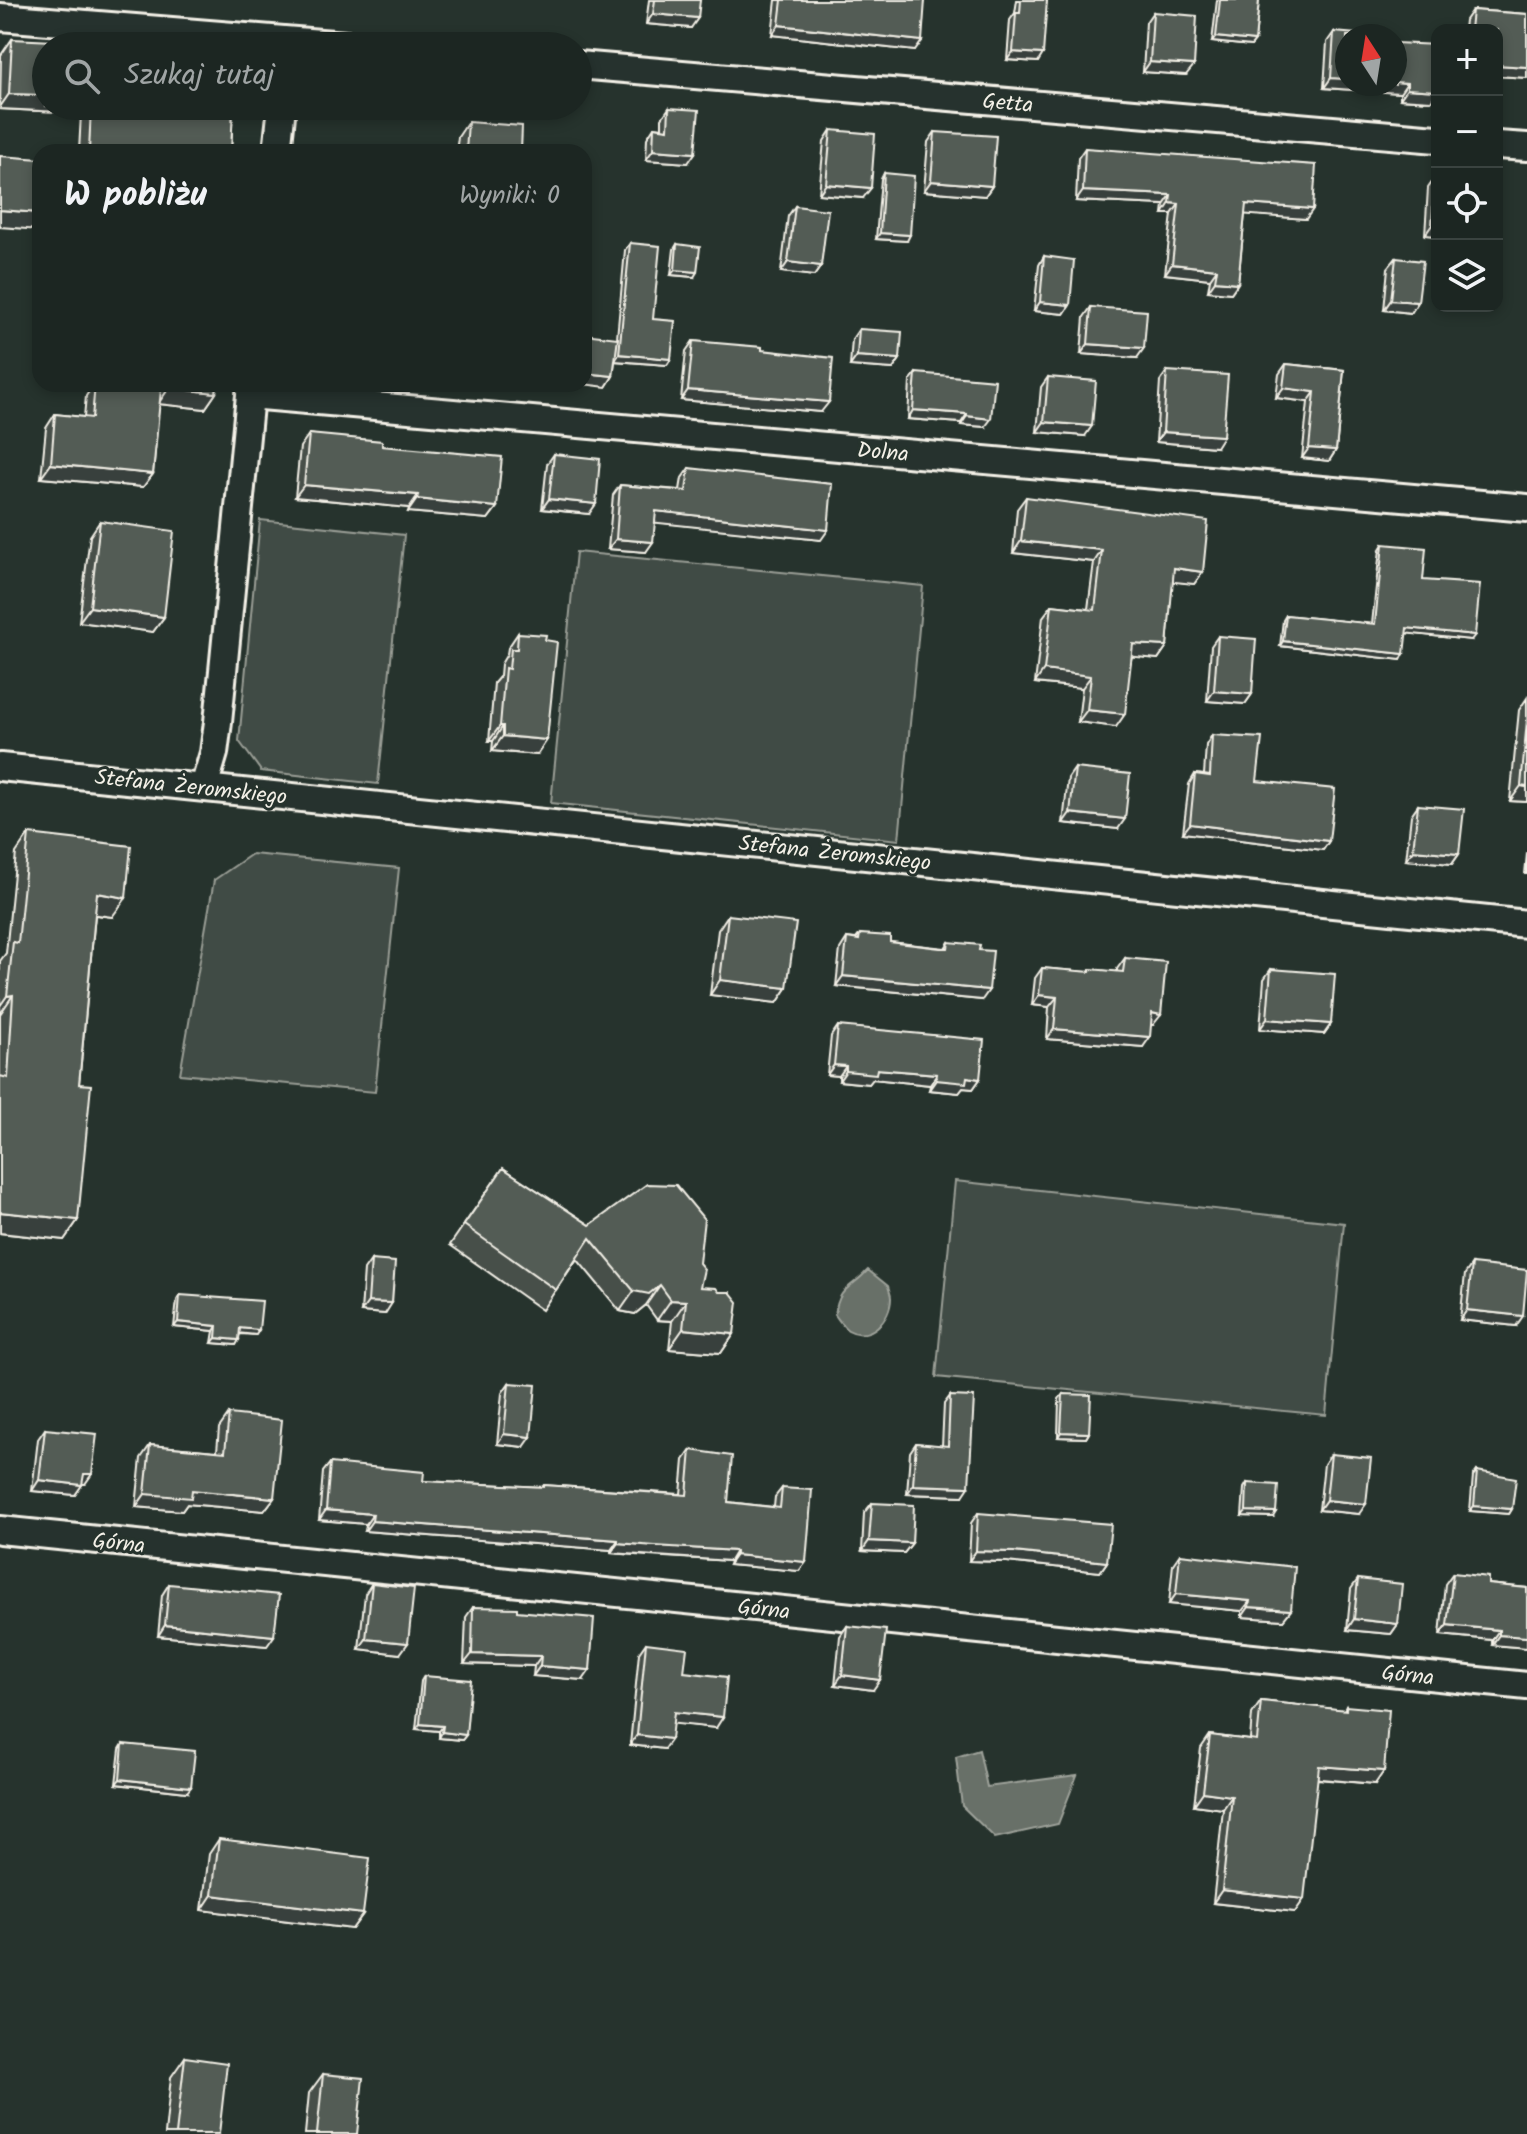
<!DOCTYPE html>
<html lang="pl">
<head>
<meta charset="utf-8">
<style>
  body { margin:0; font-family:Kalam,sans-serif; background:#252e2a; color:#f1f3f6 }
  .controls { position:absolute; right:24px; top:24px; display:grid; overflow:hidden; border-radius:16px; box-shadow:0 4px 12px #0003 }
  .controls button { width:72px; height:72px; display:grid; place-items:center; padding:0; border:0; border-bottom:2px solid #3a4340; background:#1c2622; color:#f1f3f6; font:40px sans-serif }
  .compass { position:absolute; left:1335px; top:24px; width:72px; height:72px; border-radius:50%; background:#1c2622; box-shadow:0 4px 12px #0003; rotate:348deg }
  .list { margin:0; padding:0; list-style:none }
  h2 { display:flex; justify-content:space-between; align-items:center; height:104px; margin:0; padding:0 32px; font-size:34px }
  h2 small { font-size:26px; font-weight:400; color:#a0a5a5 }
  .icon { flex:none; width:44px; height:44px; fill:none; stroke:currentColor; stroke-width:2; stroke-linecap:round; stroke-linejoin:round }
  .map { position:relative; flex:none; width:1527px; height:2134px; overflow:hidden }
  .search { position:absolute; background:#1c2622; box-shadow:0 4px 12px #0003; left:32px; top:32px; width:560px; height:88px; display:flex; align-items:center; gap:20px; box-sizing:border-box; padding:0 28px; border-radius:44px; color:#a0a5a5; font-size:30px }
  .panel { position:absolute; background:#1c2622; box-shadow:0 4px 12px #0003; left:32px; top:144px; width:560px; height:248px; border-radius:24px }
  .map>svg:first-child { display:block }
  .green { fill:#414b45; stroke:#9a9e96; stroke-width:2 }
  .water { fill:#676f68; stroke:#9fa39b; stroke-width:2 }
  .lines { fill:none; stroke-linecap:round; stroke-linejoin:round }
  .minor-casing { stroke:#f4f1e8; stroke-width:32 }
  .minor { stroke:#26332d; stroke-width:26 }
  .wall { fill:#474f49; stroke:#f4f1e8; stroke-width:2 }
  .shaded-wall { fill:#39403c; stroke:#f4f1e8; stroke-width:2 }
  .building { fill:#525c55; stroke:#f4f1e8; stroke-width:2 }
  .labels { text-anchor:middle; stroke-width:6; stroke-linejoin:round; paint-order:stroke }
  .street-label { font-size:22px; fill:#f4f1e8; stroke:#26332d }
</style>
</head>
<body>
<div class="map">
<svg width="1527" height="2134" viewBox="0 0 1527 2134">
  <rect width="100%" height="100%" fill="#26332d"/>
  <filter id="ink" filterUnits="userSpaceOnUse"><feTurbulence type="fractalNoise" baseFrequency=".0125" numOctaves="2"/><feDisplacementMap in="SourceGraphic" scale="16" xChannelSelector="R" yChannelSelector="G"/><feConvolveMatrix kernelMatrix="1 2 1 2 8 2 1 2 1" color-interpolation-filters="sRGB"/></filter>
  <g filter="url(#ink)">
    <path class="green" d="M 260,520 L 404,535 L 378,784 L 261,771 L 239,741 Z
      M 576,552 L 923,586 L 899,840 L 551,803 Z
      M 252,854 L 399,868 L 375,1092 L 180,1074 L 214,880 Z
      M 955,1181 L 1344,1223 L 1326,1415 L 936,1377 Z"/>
    <path class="water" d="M 868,1270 L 888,1286 C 889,1290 891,1294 891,1298 C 891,1320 869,1342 848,1330 C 843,1327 839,1320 835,1315 C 839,1286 850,1290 868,1270 Z
      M 979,1750 L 987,1787 L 1077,1775 L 1058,1824 L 995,1838 L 962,1806 L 956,1757 Z"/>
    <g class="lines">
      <g class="minor-casing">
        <path id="minor" d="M 0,17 L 358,46
          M 578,65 L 1437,139
          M 1497,145 L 1527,147
          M 277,152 L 282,106
          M 251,384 L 250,395 L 1527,508
          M 0,767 L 1527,924
          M 204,787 L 214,753 L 218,722 L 250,395
          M 0,1530 L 1527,1686"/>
      </g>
      <use href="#minor" class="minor"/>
    </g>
    <path class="wall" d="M 649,0 L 700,0 L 691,28 L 646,24 Z
      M 776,0 L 925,0 L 915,51 L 772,35 Z
      M 1017,0 L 1047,0 L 1038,62 L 1007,60 L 1010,20 L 1015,13 Z
      M 1217,0 L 1259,0 L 1255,41 L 1251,46 L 1212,42 Z
      M 1472,10 L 1527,14 L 1527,78 L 1497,76 L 1497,30 L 1464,30 L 1465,20 Z
      M 1153,12 L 1186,75 L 1143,72 L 1146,22 Z
      M 1334,32 L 1347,84 L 1437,45 L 1437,92 L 1431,101 L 1400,99 L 1400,93 L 1324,88 L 1327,42 Z
      M 12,39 L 46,106 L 233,106 L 231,152 L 79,152 L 81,113 L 0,109 L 1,55 Z
      M 669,108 L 688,163 L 646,160 L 647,138 L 654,127 L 662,128 L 662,118 Z
      M 468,122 L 521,152 L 456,152 L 458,137 Z
      M 831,130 L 863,198 L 819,194 L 824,141 Z
      M 935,132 L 992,186 L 985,196 L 924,191 L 928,142 Z
      M 1085,148 L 1306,219 L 1245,214 L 1238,283 L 1231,293 L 1208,291 L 1210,279 L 1165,274 L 1172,214 L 1163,214 L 1164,205 L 1076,201 L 1078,158 Z
      M 884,173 L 907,241 L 876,239 L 881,179 Z
      M 1435,178 L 1437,178 L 1437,236 L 1425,235 L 1428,188 Z
      M 795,206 L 821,266 L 814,276 L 781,272 L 788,216 Z
      M 630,243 L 653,319 L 671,359 L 667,365 L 615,361 L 613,376 L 606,387 L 617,338 L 625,250 Z
      M 677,244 L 694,277 L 671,275 L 674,249 Z
      M 1044,256 L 1070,305 L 1064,314 L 1034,311 L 1039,265 Z
      M 1396,258 L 1418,302 L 1411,313 L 1384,310 L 1388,268 Z
      M 1091,307 L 1137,358 L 1081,354 L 1084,317 Z
      M 859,329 L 900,359 L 893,369 L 850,366 L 852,339 Z
      M 693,341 L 762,350 L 821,412 L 681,400 L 686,351 Z
      M 1286,364 L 1344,370 L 1336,450 L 1329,461 L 1302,458 L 1308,402 L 1276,398 L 1279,374 Z
      M 1167,371 L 1216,447 L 1156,442 L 1160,381 Z
      M 916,373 L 985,427 L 961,425 L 961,423 L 908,419 L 910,381 Z
      M 1048,377 L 1085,436 L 1037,432 L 1041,387 Z
      M 94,384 L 113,384 L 160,389 L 160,384 L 217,384 L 216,393 L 205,409 L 159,404 L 153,474 L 143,487 L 41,478 L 46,428 L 55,414 L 84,417 L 86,396 Z
      M 309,434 L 382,446 L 497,507 L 488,519 L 408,512 L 409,508 L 295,497 L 300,447 Z
      M 554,454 L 589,514 L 542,509 L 547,464 Z
      M 689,468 L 821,540 L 655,522 L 646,552 L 608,549 L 613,495 L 620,485 L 680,490 L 682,478 Z
      M 1026,497 L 1203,572 L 1194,584 L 1172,581 L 1167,646 L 1158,659 L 1132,656 L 1116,727 L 1078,722 L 1082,688 L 1035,683 L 1043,617 L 1052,605 L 1088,609 L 1094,562 L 1013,553 L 1017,509 Z
      M 100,521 L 164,617 L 153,632 L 79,622 L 90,536 Z
      M 1383,544 L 1423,580 L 1471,640 L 1406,633 L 1401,660 L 1280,646 L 1283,620 L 1286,615 L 1372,624 L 1380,549 Z
      M 518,633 L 537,755 L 492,751 L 493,741 L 489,741 L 494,683 L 500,676 L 501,664 L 507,654 L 508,648 Z
      M 1218,636 L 1252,694 L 1245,704 L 1207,701 L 1211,646 Z
      M 1527,698 L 1527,802 L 1510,801 L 1519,710 Z
      M 1212,735 L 1257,781 L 1329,841 L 1323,850 L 1183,833 L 1189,784 L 1195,774 L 1204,775 L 1206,745 Z
      M 1075,768 L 1118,829 L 1063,823 L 1068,778 Z
      M 1418,805 L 1459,854 L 1452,864 L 1406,860 L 1411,815 Z
      M 29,834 L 112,917 L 95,915 L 79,1084 L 78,1220 L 64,1240 L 0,1233 L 0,961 L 6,953 L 16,853 Z
      M 1527,853 L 1527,874 L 1525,874 Z
      M 728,915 L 787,988 L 777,1003 L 710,995 L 718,930 Z
      M 860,934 L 890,942 L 945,948 L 949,942 L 982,1000 L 836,986 L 840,949 L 847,938 L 856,939 Z
      M 1125,958 L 1153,1025 L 1151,1025 L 1143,1047 L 1047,1039 L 1049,1007 L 1032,1005 L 1035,978 L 1042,968 L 1088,972 L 1090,969 L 1117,972 L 1117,969 Z
      M 1271,969 L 1331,1024 L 1324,1034 L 1260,1029 L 1264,979 Z
      M 838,1026 L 980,1079 L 973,1089 L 963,1088 L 959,1093 L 929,1090 L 930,1085 L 873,1079 L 869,1084 L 839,1081 L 839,1076 L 827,1075 L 831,1036 Z
      M 503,1168 L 590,1225 L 699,1263 L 700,1287 L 734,1334 L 721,1353 L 669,1349 L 672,1321 L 657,1320 L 646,1305 L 635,1314 L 620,1311 L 577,1259 L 542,1310 L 450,1245 Z
      M 371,1260 L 385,1314 L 361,1312 L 364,1270 Z
      M 1472,1264 L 1516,1326 L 1460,1320 L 1465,1274 Z
      M 180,1295 L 256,1335 L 240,1334 L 236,1345 L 212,1343 L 214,1331 L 174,1327 L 177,1300 Z
      M 509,1383 L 524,1447 L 497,1444 L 502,1393 Z
      M 1063,1394 L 1089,1433 L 1086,1438 L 1058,1437 L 1059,1399 Z
      M 950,1396 L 963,1496 L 907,1494 L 910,1452 L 916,1443 L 942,1446 L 944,1404 Z
      M 229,1414 L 274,1498 L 264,1511 L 187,1504 L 182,1511 L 136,1507 L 141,1458 L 150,1445 L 217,1451 L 219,1428 Z
      M 45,1429 L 85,1484 L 82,1484 L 75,1495 L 32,1491 L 38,1439 Z
      M 691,1450 L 728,1502 L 774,1507 L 775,1497 L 782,1488 L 806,1562 L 799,1571 L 729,1565 L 730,1561 L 648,1556 L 611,1553 L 611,1550 L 365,1531 L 366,1524 L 319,1520 L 323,1472 L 330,1463 L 423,1481 L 542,1487 L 544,1485 L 681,1494 L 684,1460 Z
      M 1331,1454 L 1359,1514 L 1319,1510 L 1324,1464 Z
      M 1477,1471 L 1512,1509 L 1509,1514 L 1470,1511 L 1473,1476 Z
      M 1247,1483 L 1273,1517 L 1242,1516 L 1244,1488 Z
      M 872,1503 L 912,1543 L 904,1553 L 862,1551 L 864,1513 Z
      M 978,1513 L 1107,1562 L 1100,1572 L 1007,1562 L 969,1561 L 971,1523 Z
      M 1180,1554 L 1291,1610 L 1283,1620 L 1242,1617 L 1242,1611 L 1169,1604 L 1173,1564 Z
      M 1453,1573 L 1488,1584 L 1527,1588 L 1527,1648 L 1492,1645 L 1492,1640 L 1440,1635 L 1445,1584 Z
      M 1358,1579 L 1398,1624 L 1391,1634 L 1347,1630 L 1351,1589 Z
      M 372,1583 L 400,1654 L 359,1649 L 365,1594 Z
      M 169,1584 L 267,1646 L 158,1636 L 162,1595 Z
      M 473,1607 L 583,1680 L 533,1676 L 534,1666 L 464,1664 L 466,1617 Z
      M 847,1626 L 873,1690 L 835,1685 L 840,1636 Z
      M 646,1643 L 684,1672 L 716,1728 L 673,1723 L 664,1749 L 630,1745 L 639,1653 Z
      M 424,1676 L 466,1735 L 462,1740 L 439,1738 L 439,1731 L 416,1729 L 421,1681 Z
      M 1261,1701 L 1344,1710 L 1346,1706 L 1375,1784 L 1317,1779 L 1295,1912 L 1213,1903 L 1223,1809 L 1194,1805 L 1201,1748 L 1210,1735 L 1250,1740 L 1252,1714 Z
      M 123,1744 L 187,1792 L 116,1784 L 120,1749 Z
      M 219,1839 L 363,1914 L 352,1929 L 202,1910 L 209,1854 Z
      M 185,2057 L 219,2134 L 165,2134 L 171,2077 Z
      M 323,2074 L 357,2134 L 305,2134 L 309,2093 Z"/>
    <path class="shaded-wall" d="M 653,14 L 698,18 L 691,28 L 646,24 Z
      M 779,25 L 922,41 L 915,51 L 772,35 Z
      M 1216,37 L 1255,41 L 1251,46 L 1212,42 Z
      M 1013,52 L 1043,54 L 1038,62 L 1007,60 Z
      M 1150,62 L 1194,65 L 1186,75 L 1143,72 Z
      M 1497,65 L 1527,67 L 1527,78 L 1497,76 Z
      M 1331,78 L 1347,79 L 1347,84 L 1395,84 L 1395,82 L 1407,83 L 1400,93 L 1324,88 Z
      M 1407,89 L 1437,91 L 1437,92 L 1431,101 L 1400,99 Z
      M 9,94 L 46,95 L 46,106 L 86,106 L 81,113 L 0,109 L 0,107 Z
      M 653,150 L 695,153 L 688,163 L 646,160 Z
      M 931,181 L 992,186 L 985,196 L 924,191 Z
      M 826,184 L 871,188 L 863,198 L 819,194 Z
      M 1083,191 L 1171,195 L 1164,205 L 1076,201 Z
      M 1170,203 L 1179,204 L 1172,214 L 1163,214 Z
      M 1246,204 L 1313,209 L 1306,219 L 1239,214 Z
      M 0,210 L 40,213 L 40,230 L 0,227 Z
      M 1432,225 L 1437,225 L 1437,236 L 1425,235 Z
      M 880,233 L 910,235 L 907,241 L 876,239 Z
      M 788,262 L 821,266 L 814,276 L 781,272 Z
      M 1172,264 L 1217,269 L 1210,279 L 1165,274 Z
      M 675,270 L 697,272 L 694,277 L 671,275 Z
      M 1215,281 L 1238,283 L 1231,293 L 1208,291 Z
      M 1391,300 L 1418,302 L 1411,313 L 1384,310 Z
      M 1040,302 L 1070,305 L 1064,314 L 1034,311 Z
      M 1088,344 L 1144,348 L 1137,358 L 1081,354 Z
      M 619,354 L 671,359 L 667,365 L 615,361 Z
      M 857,356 L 900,359 L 893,369 L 850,366 Z
      M 584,373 L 613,376 L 606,387 L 583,384 L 584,384 Z
      M 169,388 L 216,393 L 205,409 L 158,404 Z
      M 1283,388 L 1315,392 L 1308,402 L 1276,398 Z
      M 688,390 L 829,402 L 821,412 L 681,400 Z
      M 913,410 L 967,414 L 961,423 L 908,419 Z
      M 967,416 L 991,419 L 985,427 L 961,425 Z
      M 1044,422 L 1092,426 L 1085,436 L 1037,432 Z
      M 1163,432 L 1223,436 L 1216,447 L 1156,442 Z
      M 1309,448 L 1336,450 L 1329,461 L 1302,458 Z
      M 51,464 L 153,474 L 143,487 L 41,478 Z
      M 304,485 L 418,495 L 409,508 L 295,497 Z
      M 417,499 L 497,507 L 488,519 L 408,512 Z
      M 549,499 L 596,504 L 589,514 L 542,509 Z
      M 656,511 L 828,530 L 821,540 L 649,522 Z
      M 616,539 L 653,542 L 646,552 L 608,549 Z
      M 1021,541 L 1102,550 L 1094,562 L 1013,553 Z
      M 1174,568 L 1203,572 L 1194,584 L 1165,581 Z
      M 90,607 L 164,617 L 153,632 L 79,622 Z
      M 1407,628 L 1475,635 L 1471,640 L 1403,633 Z
      M 1283,641 L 1404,654 L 1401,660 L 1280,646 Z
      M 1133,644 L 1167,646 L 1158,659 L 1125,656 Z
      M 1044,670 L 1091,676 L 1082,688 L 1035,683 Z
      M 1214,691 L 1252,694 L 1245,704 L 1207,701 Z
      M 1087,710 L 1125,714 L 1116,727 L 1078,722 Z
      M 500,726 L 503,726 L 493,741 L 489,741 Z
      M 503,736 L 547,740 L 537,755 L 492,751 Z
      M 1521,786 L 1527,787 L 1527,802 L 1510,801 Z
      M 1070,813 L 1125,819 L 1118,829 L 1063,823 Z
      M 1190,824 L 1329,841 L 1323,850 L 1183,833 Z
      M 1413,850 L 1459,854 L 1452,864 L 1406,860 Z
      M 97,893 L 126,898 L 112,917 L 84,913 Z
      M 843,976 L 989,990 L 982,1000 L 836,986 Z
      M 720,980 L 787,988 L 777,1003 L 710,995 Z
      M 13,995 L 0,1014 L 0,1006 L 7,996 Z
      M 1039,995 L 1057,997 L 1049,1007 L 1032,1005 Z
      M 1152,1013 L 1161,1015 L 1153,1025 L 1145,1024 Z
      M 1267,1019 L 1331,1024 L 1324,1034 L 1260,1029 Z
      M 1054,1029 L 1150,1037 L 1143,1047 L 1047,1039 Z
      M 834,1065 L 846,1066 L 839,1076 L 827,1075 Z
      M 877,1069 L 937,1074 L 930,1085 L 873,1079 L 869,1084 L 839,1081 L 846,1071 Z
      M 967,1077 L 980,1079 L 973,1089 L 963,1088 L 959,1093 L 929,1090 L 936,1080 Z
      M 0,1212 L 78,1220 L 64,1240 L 0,1233 Z
      M 660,1285 L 646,1305 L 635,1314 L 620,1311 L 634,1291 Z
      M 671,1300 L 686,1301 L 672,1321 L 657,1320 Z
      M 368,1302 L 392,1303 L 385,1314 L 361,1312 Z
      M 1467,1310 L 1523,1316 L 1516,1326 L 1460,1320 Z
      M 178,1322 L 217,1326 L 214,1331 L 174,1327 Z
      M 240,1328 L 259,1330 L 256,1335 L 237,1333 Z
      M 683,1329 L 734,1334 L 721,1353 L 669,1349 Z
      M 216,1338 L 239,1340 L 236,1345 L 212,1343 Z
      M 1061,1432 L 1089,1433 L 1086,1438 L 1058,1437 Z
      M 504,1434 L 531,1437 L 524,1447 L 497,1444 Z
      M 84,1474 L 92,1474 L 85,1484 L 77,1484 Z
      M 39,1480 L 82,1485 L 75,1495 L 32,1491 Z
      M 913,1485 L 969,1487 L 963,1496 L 907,1494 Z
      M 192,1490 L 274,1498 L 264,1511 L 187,1504 L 182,1511 L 136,1507 L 145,1494 Z
      M 1326,1500 L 1366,1504 L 1359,1514 L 1319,1510 Z
      M 1474,1506 L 1512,1509 L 1509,1514 L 1470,1511 Z
      M 326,1510 L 373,1514 L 366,1524 L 319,1520 Z
      M 1246,1511 L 1276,1512 L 1273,1517 L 1242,1516 Z
      M 372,1521 L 618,1540 L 611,1550 L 365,1531 Z
      M 869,1541 L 912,1543 L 904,1553 L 862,1551 Z
      M 618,1543 L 736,1551 L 730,1561 L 611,1553 Z
      M 976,1551 L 1014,1552 L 1107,1562 L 1100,1572 L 1007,1562 L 969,1561 Z
      M 736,1555 L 806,1562 L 799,1571 L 729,1565 Z
      M 1176,1594 L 1250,1601 L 1242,1611 L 1169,1604 Z
      M 1249,1607 L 1291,1610 L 1283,1620 L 1242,1617 Z
      M 1354,1619 L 1398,1624 L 1391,1634 L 1347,1630 Z
      M 165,1625 L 274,1636 L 267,1646 L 158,1636 Z
      M 1447,1625 L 1499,1630 L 1492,1640 L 1440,1635 Z
      M 1499,1635 L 1527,1637 L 1527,1648 L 1492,1645 Z
      M 366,1639 L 408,1643 L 400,1654 L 359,1649 Z
      M 472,1654 L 541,1656 L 534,1666 L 464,1664 Z
      M 540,1666 L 590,1670 L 583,1680 L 533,1676 Z
      M 842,1675 L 880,1680 L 873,1690 L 835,1685 Z
      M 674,1712 L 723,1717 L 716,1728 L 667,1723 Z
      M 420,1724 L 443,1726 L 439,1731 L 416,1729 Z
      M 442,1732 L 466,1735 L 462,1740 L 439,1738 Z
      M 637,1735 L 671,1739 L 664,1749 L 630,1745 Z
      M 1319,1766 L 1384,1771 L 1375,1784 L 1310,1778 Z
      M 120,1779 L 191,1787 L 187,1792 L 116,1784 Z
      M 1203,1792 L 1232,1796 L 1223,1809 L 1194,1805 Z
      M 1222,1890 L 1304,1899 L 1295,1912 L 1213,1903 Z
      M 212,1895 L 363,1914 L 352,1929 L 202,1910 Z"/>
    <path class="building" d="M 655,0 L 700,0 L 698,18 L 653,14 Z
      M 782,0 L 925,0 L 922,41 L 779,25 Z
      M 1021,0 L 1047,0 L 1043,54 L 1013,52 L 1016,13 L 1020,13 Z
      M 1220,0 L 1259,0 L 1255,41 L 1216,37 Z
      M 1472,10 L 1527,14 L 1527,67 L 1497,65 L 1497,30 L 1470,30 Z
      M 1153,12 L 1197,16 L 1194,65 L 1150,62 Z
      M 1334,32 L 1381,36 L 1347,36 L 1347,79 L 1331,78 Z
      M 12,39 L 53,41 L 53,46 L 46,46 L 46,95 L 9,94 Z
      M 1395,43 L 1437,45 L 1437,91 L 1407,89 L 1407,83 L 1395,82 Z
      M 91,106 L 233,106 L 231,152 L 89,152 Z
      M 669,108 L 699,110 L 695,153 L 653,150 L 654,127 L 668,129 Z
      M 468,122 L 522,126 L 521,152 L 466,152 Z
      M 831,130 L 875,134 L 871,188 L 826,184 Z
      M 935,132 L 996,136 L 992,186 L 931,181 Z
      M 1085,148 L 1316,165 L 1313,209 L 1246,204 L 1238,283 L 1215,281 L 1217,269 L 1172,264 L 1179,204 L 1170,203 L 1171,195 L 1083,191 Z
      M 0,156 L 40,159 L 40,213 L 0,210 Z
      M 884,173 L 914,176 L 910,235 L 880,233 Z
      M 1435,178 L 1437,178 L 1437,225 L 1432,225 Z
      M 795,206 L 828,210 L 821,266 L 788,262 Z
      M 630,243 L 660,246 L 653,319 L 675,321 L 671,359 L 619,354 Z
      M 677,244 L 700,247 L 697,272 L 675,270 Z
      M 1044,256 L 1074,260 L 1070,305 L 1040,302 Z
      M 1396,258 L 1423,261 L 1418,302 L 1391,300 Z
      M 1091,307 L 1147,311 L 1144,348 L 1088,344 Z
      M 859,329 L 902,332 L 900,359 L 857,356 Z
      M 584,334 L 618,338 L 613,376 L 584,373 Z
      M 693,341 L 762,347 L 762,350 L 833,358 L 829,402 L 688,390 Z
      M 1286,364 L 1344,370 L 1336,450 L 1309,448 L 1315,392 L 1283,388 Z
      M 1167,371 L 1228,375 L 1223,436 L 1163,432 Z
      M 916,373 L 995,380 L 991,419 L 967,416 L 967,414 L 913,410 Z
      M 1048,377 L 1096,381 L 1092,426 L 1044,422 Z
      M 95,384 L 113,384 L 161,389 L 153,474 L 51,464 L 55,414 L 92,418 Z
      M 170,384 L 217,384 L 216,393 L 169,388 Z
      M 309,434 L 382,441 L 382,446 L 502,457 L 497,507 L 417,499 L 418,495 L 304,485 Z
      M 554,454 L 600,459 L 596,504 L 549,499 Z
      M 689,468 L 832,484 L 828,530 L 656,511 L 653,542 L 616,539 L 620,485 L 686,491 Z
      M 1026,497 L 1208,521 L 1203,572 L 1174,568 L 1167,646 L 1133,644 L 1125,714 L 1087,710 L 1091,676 L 1044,670 L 1052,605 L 1095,610 L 1102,550 L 1021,541 Z
      M 100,521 L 174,531 L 164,617 L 90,607 Z
      M 1383,544 L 1426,548 L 1423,580 L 1480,584 L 1475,635 L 1407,628 L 1404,654 L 1283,641 L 1286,615 L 1375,624 Z
      M 518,633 L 546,635 L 545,640 L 557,642 L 547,740 L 503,736 L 503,726 L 500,726 L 505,668 L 509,669 L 511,649 L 517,649 Z
      M 1218,636 L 1256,639 L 1252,694 L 1214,691 Z
      M 1527,720 L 1527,787 L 1521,786 Z
      M 1212,735 L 1262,738 L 1257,781 L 1335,789 L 1329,841 L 1190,824 L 1195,774 L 1210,776 Z
      M 1075,768 L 1130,774 L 1125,819 L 1070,813 Z
      M 1418,805 L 1464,809 L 1459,854 L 1413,850 Z
      M 29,834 L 131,846 L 126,898 L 97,893 L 79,1084 L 91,1085 L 78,1220 L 0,1212 L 0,1076 L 8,1078 L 13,995 L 7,996 L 13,942 L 18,943 Z
      M 728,915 L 796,923 L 787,988 L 720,980 Z
      M 860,934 L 890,936 L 890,942 L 940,948 L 948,948 L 949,942 L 980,945 L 979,950 L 993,951 L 989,990 L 843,976 L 847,938 L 859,940 Z
      M 1125,958 L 1166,962 L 1161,1015 L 1152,1013 L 1150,1037 L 1054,1029 L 1057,997 L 1039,995 L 1042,968 L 1090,972 L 1090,969 L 1123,972 Z
      M 1271,969 L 1335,974 L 1331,1024 L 1267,1019 Z
      M 838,1026 L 984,1040 L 980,1079 L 967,1077 L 966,1083 L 936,1080 L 937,1074 L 877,1069 L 876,1074 L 846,1071 L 846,1066 L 834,1065 Z
      M 503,1168 L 590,1225 L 647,1184 L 676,1185 L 704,1219 L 699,1263 L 704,1269 L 700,1287 L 716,1288 L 719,1292 L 730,1292 L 738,1302 L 734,1334 L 683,1329 L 686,1301 L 671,1300 L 660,1285 L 649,1294 L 634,1291 L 590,1238 L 556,1290 L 464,1225 Z
      M 371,1260 L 395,1262 L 392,1303 L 368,1302 Z
      M 1472,1264 L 1527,1270 L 1523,1316 L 1467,1310 Z
      M 180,1295 L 262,1301 L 259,1330 L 240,1328 L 239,1340 L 216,1338 L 217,1326 L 178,1322 Z
      M 509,1383 L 536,1385 L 531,1437 L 504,1434 Z
      M 1063,1394 L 1091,1395 L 1089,1433 L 1061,1432 Z
      M 950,1396 L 974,1397 L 969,1487 L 913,1485 L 916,1443 L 948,1446 Z
      M 229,1414 L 282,1420 L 274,1498 L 192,1490 L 191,1498 L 145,1494 L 150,1445 L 225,1452 Z
      M 45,1429 L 97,1434 L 92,1474 L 84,1474 L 82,1485 L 39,1480 Z
      M 691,1450 L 732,1456 L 728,1502 L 780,1508 L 782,1488 L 812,1490 L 806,1562 L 736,1555 L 736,1551 L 655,1546 L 618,1543 L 618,1540 L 372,1521 L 373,1514 L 326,1510 L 330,1463 L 424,1472 L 423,1481 L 544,1487 L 544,1485 L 687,1495 Z
      M 1331,1454 L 1371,1458 L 1366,1504 L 1326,1500 Z
      M 1477,1471 L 1516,1478 L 1512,1509 L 1474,1506 Z
      M 1247,1483 L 1278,1485 L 1276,1512 L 1246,1511 Z
      M 872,1503 L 914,1505 L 912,1543 L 869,1541 Z
      M 978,1513 L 1111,1524 L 1107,1562 L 1014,1552 L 976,1551 Z
      M 1180,1554 L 1295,1567 L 1291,1610 L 1249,1607 L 1250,1601 L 1176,1594 Z
      M 1453,1573 L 1488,1577 L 1488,1584 L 1527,1588 L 1527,1637 L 1499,1635 L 1499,1630 L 1447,1625 Z
      M 1358,1579 L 1402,1584 L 1398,1624 L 1354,1619 Z
      M 372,1583 L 414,1588 L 408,1643 L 366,1639 Z
      M 169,1584 L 279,1595 L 274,1636 L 165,1625 Z
      M 473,1607 L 517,1608 L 517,1611 L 594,1618 L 590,1670 L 540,1666 L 541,1656 L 472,1654 Z
      M 847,1626 L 886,1630 L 880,1680 L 842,1675 Z
      M 646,1643 L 687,1648 L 684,1672 L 727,1677 L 723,1717 L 674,1712 L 671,1739 L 637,1735 Z
      M 424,1676 L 471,1680 L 466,1735 L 442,1732 L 443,1726 L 420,1724 Z
      M 1261,1701 L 1346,1710 L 1346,1706 L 1389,1710 L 1384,1771 L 1319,1766 L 1304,1899 L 1222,1890 L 1232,1796 L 1203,1792 L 1210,1735 L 1257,1741 Z
      M 123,1744 L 195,1751 L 191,1787 L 120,1779 Z
      M 219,1839 L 370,1858 L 363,1914 L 212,1895 Z
      M 185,2057 L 227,2063 L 219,2134 L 176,2134 Z
      M 323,2074 L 363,2078 L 357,2134 L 317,2134 Z"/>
  </g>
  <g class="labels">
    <g class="street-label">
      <text transform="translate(1008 102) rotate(5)" y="8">Getta</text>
      <text transform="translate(883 451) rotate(5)" y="8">Dolna</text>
      <text transform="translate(191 786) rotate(6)" y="8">Stefana Żeromskiego</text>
      <text transform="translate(835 852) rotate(6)" y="8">Stefana Żeromskiego</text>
      <text transform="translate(119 1542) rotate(6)" y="8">Górna</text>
      <text transform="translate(764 1608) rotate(6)" y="8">Górna</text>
      <text transform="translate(1408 1674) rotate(6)" y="8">Górna</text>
    </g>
  </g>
</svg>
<div class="controls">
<button>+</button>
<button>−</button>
<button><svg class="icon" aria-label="locate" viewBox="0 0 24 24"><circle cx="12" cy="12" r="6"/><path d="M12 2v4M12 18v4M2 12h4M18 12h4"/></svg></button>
<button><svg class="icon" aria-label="layers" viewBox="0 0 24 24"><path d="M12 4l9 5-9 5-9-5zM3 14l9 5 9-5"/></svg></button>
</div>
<svg class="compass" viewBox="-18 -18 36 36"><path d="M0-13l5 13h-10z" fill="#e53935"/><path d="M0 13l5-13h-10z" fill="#a0a5a5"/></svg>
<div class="search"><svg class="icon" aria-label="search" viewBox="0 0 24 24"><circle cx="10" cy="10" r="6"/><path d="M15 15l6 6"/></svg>Szukaj tutaj</div>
<section class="panel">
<h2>W pobliżu<small>Wyniki: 0</small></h2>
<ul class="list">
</ul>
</section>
</div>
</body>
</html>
